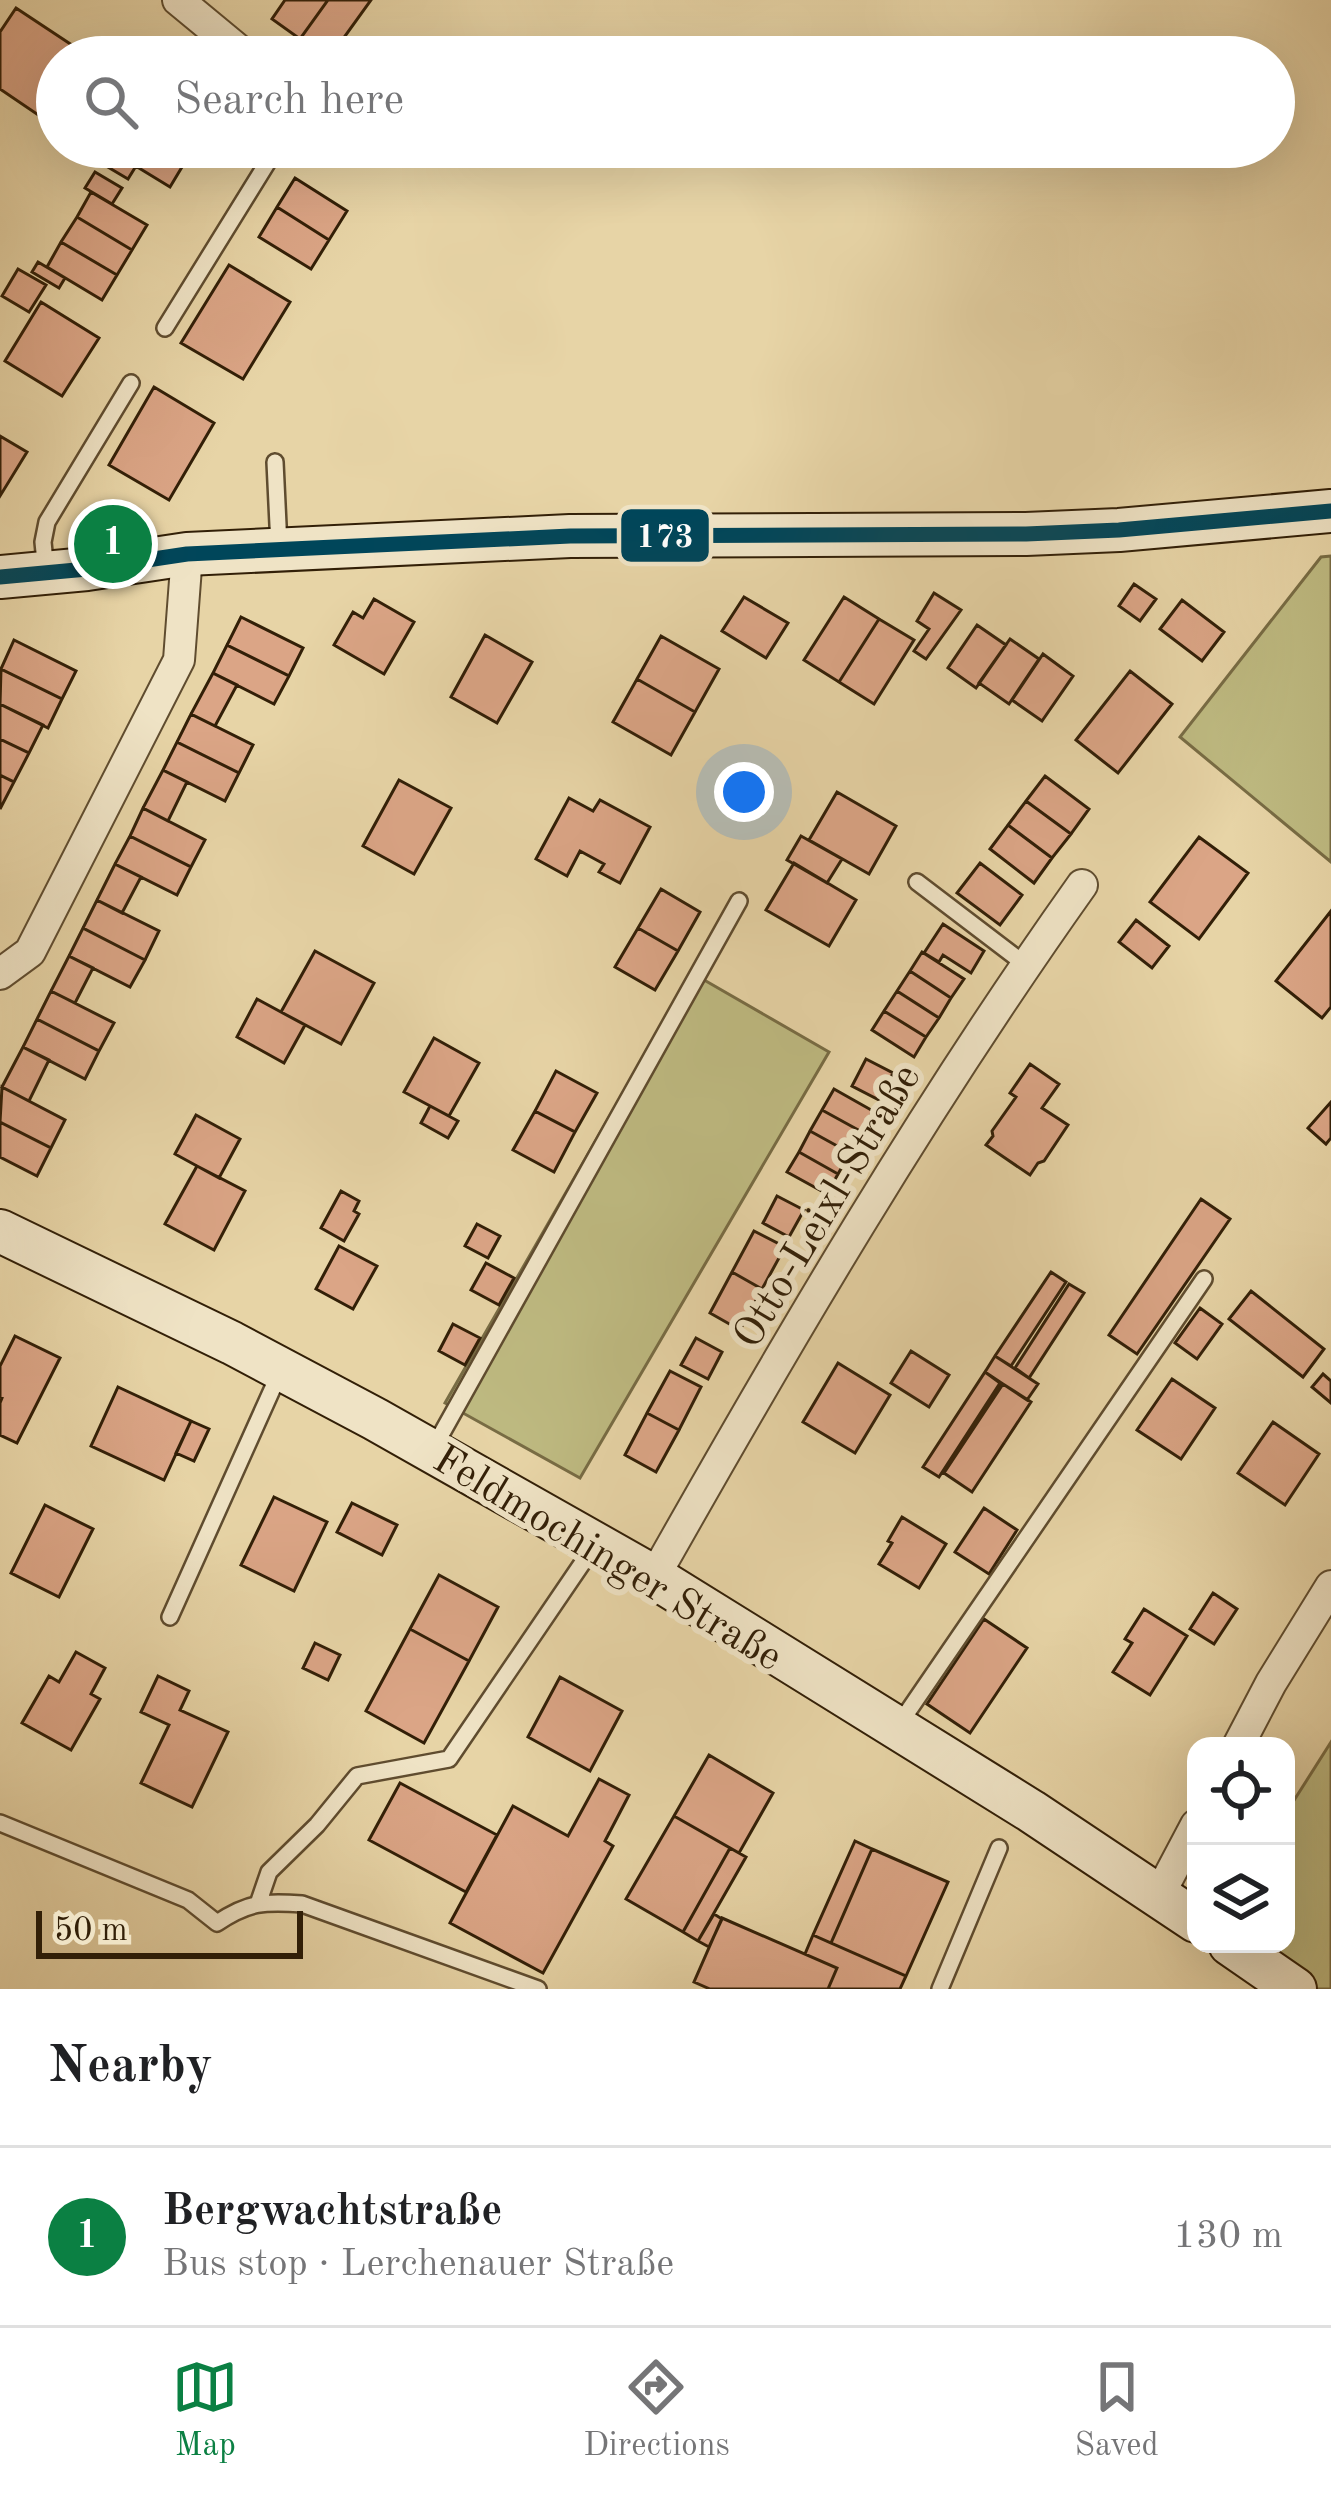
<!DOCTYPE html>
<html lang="en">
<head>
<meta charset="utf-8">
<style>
  body { margin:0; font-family:"Old Standard TT",serif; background:#f6f6f6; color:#202124 }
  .controls { position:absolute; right:36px; bottom:36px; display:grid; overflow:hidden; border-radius:24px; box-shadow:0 12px 48px #0002 }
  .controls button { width:108px; height:108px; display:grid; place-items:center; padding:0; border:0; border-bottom:3px solid #e0e0e0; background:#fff; color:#202124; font:60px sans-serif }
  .scale { position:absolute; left:36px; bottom:30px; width:267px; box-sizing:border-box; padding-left:12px; border:6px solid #321f07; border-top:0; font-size:33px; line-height:42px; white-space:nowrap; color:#321f07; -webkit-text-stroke:9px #efe3c5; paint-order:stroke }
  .you { position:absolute; left:744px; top:792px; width:42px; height:42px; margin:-30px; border:9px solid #fff; border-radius:50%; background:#1a73e8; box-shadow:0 0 0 18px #1a73e833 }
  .badge { display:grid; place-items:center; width:78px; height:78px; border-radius:50%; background:#0b8043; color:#fff; font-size:39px; font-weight:700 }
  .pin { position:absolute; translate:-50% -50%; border:6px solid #fff; box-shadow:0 3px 12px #0006 }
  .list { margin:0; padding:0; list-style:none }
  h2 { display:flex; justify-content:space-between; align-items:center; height:156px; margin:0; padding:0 48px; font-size:51px }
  h2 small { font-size:39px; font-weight:400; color:#757577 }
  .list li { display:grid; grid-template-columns:78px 1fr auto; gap:36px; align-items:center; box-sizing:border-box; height:180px; padding:0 48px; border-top:3px solid #e0e0e0 }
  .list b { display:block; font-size:45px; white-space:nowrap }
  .list p { margin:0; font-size:39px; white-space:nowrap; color:#757577 }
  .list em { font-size:39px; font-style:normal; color:#757577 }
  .icon { flex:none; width:66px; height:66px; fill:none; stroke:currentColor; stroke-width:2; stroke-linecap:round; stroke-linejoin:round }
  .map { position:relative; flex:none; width:1331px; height:1989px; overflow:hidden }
  .search { position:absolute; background:#fff; box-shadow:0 12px 48px #0002; left:36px; right:36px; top:36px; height:132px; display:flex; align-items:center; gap:30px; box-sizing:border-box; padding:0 42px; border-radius:66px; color:#757577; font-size:45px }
  .sheet { height:336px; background:#fff }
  nav { display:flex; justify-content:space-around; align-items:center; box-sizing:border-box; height:168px; border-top:3px solid #e0e0e0; background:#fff; font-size:33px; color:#757577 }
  nav a { display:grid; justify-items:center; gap:6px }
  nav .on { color:#0b8043 }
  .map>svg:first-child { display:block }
  .green { fill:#beba81; stroke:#786c44; stroke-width:3 }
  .building { fill:#dba586; stroke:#321f07; stroke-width:3 }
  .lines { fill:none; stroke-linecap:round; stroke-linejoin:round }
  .lane-casing { stroke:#5f4c2f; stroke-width:20 }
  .street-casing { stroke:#5f4c2f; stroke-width:34 }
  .secondary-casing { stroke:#321f07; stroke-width:46 }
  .lane { stroke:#efe3c5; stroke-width:15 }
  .street { stroke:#efe3c5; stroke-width:30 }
  .secondary { stroke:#efe3c5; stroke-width:42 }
  .bus-1-casing { stroke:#efe3c5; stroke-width:24 }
  .bus-1 { stroke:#00465a; stroke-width:15 }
  .labels { text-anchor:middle; stroke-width:12; stroke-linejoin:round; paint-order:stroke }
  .street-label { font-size:42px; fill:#321f07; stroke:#efe3c5 }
  .line-badge { stroke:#efe3c5; stroke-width:4.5 }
  .badge-label { font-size:33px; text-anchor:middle; font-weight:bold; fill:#fff }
</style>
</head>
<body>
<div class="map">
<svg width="1331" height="1989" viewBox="0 0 1331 1989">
  <rect width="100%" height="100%" fill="#e7d4a6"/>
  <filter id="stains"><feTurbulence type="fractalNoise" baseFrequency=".00167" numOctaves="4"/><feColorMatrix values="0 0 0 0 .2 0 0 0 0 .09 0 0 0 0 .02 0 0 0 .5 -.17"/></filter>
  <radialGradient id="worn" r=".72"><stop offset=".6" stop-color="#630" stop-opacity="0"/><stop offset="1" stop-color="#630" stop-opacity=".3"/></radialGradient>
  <path class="green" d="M 1331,556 L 1331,862 L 1180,737 L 1321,557 Z
    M 692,973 L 829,1052 L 580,1478 L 445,1403 Z
    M 1331,1742 L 1331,1989 L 1265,1989 L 1209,1944 L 1286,1944 L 1286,1813 Z"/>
  <path class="building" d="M 285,0 L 328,0 L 300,39 L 272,19 Z
    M 328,0 L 371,0 L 330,57 L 325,57 L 300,39 Z
    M 16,8 L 90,57 L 57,57 L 57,119 L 53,125 L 0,89 L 0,32 Z
    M 120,147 L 159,147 L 185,162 L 170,187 L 116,154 Z
    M 159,147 L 194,147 L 185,162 Z
    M 108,149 L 136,166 L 128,179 L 101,163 Z
    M 95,172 L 122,188 L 112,204 L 85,188 Z
    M 295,178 L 347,211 L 329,240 L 277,207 Z
    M 91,192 L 147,225 L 132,250 L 77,217 Z
    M 277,207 L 329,240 L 311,269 L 259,237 Z
    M 77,217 L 132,250 L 117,275 L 61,242 Z
    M 61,242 L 117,275 L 102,300 L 47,267 Z
    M 38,262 L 65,278 L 59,288 L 32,272 Z
    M 229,265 L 290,302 L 243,379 L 181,343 Z
    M 18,269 L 46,285 L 29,312 L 2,296 Z
    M 41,302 L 99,338 L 62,396 L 5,361 Z
    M 154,387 L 214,423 L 169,500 L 109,465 Z
    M 0,436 L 27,452 L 0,496 Z
    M 1134,584 L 1156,599 L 1140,621 L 1119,606 Z
    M 934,593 L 961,610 L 926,659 L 914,651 L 929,629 L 917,621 Z
    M 744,597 L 788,623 L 766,658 L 722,631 Z
    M 844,597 L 879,619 L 839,682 L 804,660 Z
    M 374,599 L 414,622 L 384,674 L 334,645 L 353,612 L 363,618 Z
    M 1182,600 L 1224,632 L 1202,661 L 1160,629 Z
    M 241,617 L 303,648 L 289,676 L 227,645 Z
    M 879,619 L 914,640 L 874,704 L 839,682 Z
    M 977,625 L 1006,645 L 976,688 L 948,668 Z
    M 485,635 L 532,662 L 497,723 L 451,697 Z
    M 661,636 L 719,669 L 695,712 L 637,679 Z
    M 1010,639 L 1039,659 L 1009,704 L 979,683 Z
    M 14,640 L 76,671 L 62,699 L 1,669 Z
    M 227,645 L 289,676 L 274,704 L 213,673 Z
    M 1043,654 L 1073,676 L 1042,721 L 1012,700 Z
    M 1,669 L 62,699 L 48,728 L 0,704 Z
    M 1130,671 L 1172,704 L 1118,773 L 1076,740 Z
    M 213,673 L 237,685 L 215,726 L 191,714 Z
    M 637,679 L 695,712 L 671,755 L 613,722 Z
    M 0,704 L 43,725 L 29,753 L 0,739 Z
    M 191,714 L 253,745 L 239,773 L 177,742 Z
    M 0,739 L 29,753 L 14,782 L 0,775 Z
    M 177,742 L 239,773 L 225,801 L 163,770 Z
    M 163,770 L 187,782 L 168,821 L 143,808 Z
    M 0,775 L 14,782 L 0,809 Z
    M 1045,776 L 1089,809 L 1071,834 L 1026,801 Z
    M 399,780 L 451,808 L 414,874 L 363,846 Z
    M 837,792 L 896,826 L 869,874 L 809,840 Z
    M 569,798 L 593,811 L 600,800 L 650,827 L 620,883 L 599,872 L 604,864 L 580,851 L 567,876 L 536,859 Z
    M 1026,801 L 1071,834 L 1052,858 L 1008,825 Z
    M 143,808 L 205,840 L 191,867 L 130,836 Z
    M 1008,825 L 1052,858 L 1034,883 L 990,849 Z
    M 130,836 L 191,867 L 177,895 L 115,864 Z
    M 801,836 L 842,859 L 827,883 L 787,860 Z
    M 1199,837 L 1248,873 L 1199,939 L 1150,902 Z
    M 794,863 L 856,900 L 829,946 L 766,910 Z
    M 980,863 L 1022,895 L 1000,925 L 957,893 Z
    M 115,864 L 141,877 L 122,913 L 97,900 Z
    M 661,889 L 700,912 L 678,951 L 638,928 Z
    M 97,900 L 159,931 L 145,960 L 83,928 Z
    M 1331,911 L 1331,1007 L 1322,1018 L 1276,981 Z
    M 1136,920 L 1169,946 L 1152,968 L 1119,942 Z
    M 943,924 L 984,951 L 971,973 L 943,955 L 939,962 L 924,953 Z
    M 83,928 L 145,960 L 130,987 L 69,956 Z
    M 638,928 L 678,951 L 655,990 L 615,967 Z
    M 315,951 L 374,983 L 341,1044 L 281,1012 Z
    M 922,952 L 964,979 L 951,998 L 910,971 Z
    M 69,956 L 93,968 L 75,1003 L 51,991 Z
    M 910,971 L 951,998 L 939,1018 L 897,991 Z
    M 51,991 L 114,1023 L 99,1051 L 37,1019 Z
    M 897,991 L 939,1018 L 926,1037 L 884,1011 Z
    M 257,999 L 305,1025 L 284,1063 L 237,1037 Z
    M 884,1011 L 926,1037 L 914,1057 L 872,1030 Z
    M 37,1019 L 99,1051 L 85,1079 L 23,1047 Z
    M 434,1038 L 479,1063 L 449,1116 L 404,1092 Z
    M 23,1047 L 49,1060 L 29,1101 L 2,1087 Z
    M 866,1059 L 893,1073 L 879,1100 L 852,1086 Z
    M 1030,1064 L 1059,1084 L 1042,1108 L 1068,1125 L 1044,1161 L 1038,1163 L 1030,1175 L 986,1145 L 993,1136 L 992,1131 L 1016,1097 L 1010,1093 Z
    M 556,1071 L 597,1093 L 575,1132 L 535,1111 Z
    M 2,1087 L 65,1120 L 51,1148 L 0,1122 Z
    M 834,1089 L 873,1111 L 862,1132 L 822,1110 Z
    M 1331,1102 L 1331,1138 L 1326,1144 L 1308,1128 Z
    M 430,1106 L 458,1121 L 448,1138 L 421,1123 Z
    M 822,1110 L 862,1132 L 850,1153 L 810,1131 Z
    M 535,1111 L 575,1132 L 554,1172 L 513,1150 Z
    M 196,1115 L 240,1139 L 219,1178 L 175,1154 Z
    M 0,1122 L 51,1148 L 37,1176 L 0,1157 Z
    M 810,1131 L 850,1153 L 838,1174 L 799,1152 Z
    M 799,1152 L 838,1174 L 827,1194 L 787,1172 Z
    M 197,1166 L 245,1191 L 214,1250 L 165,1224 Z
    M 341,1191 L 359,1201 L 354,1211 L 359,1214 L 344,1241 L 321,1228 Z
    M 777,1196 L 804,1210 L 789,1237 L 763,1223 Z
    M 1201,1199 L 1230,1219 L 1137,1354 L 1109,1335 Z
    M 477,1224 L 500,1236 L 488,1258 L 465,1246 Z
    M 754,1231 L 785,1247 L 762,1289 L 732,1272 Z
    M 339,1246 L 377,1266 L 353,1309 L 316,1289 Z
    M 486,1263 L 514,1278 L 499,1305 L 471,1290 Z
    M 732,1272 L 762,1289 L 740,1330 L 710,1313 Z
    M 1051,1272 L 1066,1282 L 1011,1366 L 995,1356 Z
    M 1069,1284 L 1084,1293 L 1029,1378 L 1015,1368 Z
    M 1251,1291 L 1324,1349 L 1303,1377 L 1229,1319 Z
    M 1200,1308 L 1222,1324 L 1197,1359 L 1175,1343 Z
    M 453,1324 L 480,1338 L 465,1365 L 439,1351 Z
    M 15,1336 L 60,1358 L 17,1443 L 0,1435 L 0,1403 L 2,1398 L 0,1397 L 0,1366 Z
    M 696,1338 L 722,1352 L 708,1379 L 681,1365 Z
    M 911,1351 L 949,1375 L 929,1407 L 891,1383 Z
    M 995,1356 L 1038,1384 L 1027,1400 L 985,1372 Z
    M 838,1363 L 890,1395 L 855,1453 L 803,1422 Z
    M 670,1371 L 701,1387 L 679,1430 L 647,1413 Z
    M 985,1372 L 1000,1383 L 939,1477 L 923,1467 Z
    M 1323,1374 L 1331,1381 L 1331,1403 L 1312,1387 Z
    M 1172,1379 L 1215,1408 L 1181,1459 L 1137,1430 Z
    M 1003,1384 L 1031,1402 L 972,1492 L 944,1473 Z
    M 118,1387 L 191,1421 L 164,1480 L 91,1446 Z
    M 647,1413 L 679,1430 L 656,1472 L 625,1455 Z
    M 191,1421 L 209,1429 L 194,1461 L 176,1453 Z
    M 1273,1422 L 1319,1454 L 1285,1505 L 1238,1473 Z
    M 274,1497 L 327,1522 L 294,1591 L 241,1565 Z
    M 352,1503 L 397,1525 L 382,1555 L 337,1532 Z
    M 45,1505 L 93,1529 L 59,1597 L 11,1573 Z
    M 984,1508 L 1017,1530 L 989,1574 L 955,1552 Z
    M 902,1517 L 946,1544 L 919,1588 L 879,1564 L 892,1543 L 888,1541 Z
    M 439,1575 L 498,1607 L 469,1661 L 410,1629 Z
    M 1213,1593 L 1237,1609 L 1214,1644 L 1190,1629 Z
    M 1144,1609 L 1187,1636 L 1150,1695 L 1113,1672 L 1132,1643 L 1125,1639 Z
    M 984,1619 L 1027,1648 L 970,1733 L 927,1704 Z
    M 410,1629 L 469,1661 L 424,1743 L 366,1711 Z
    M 315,1643 L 340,1655 L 328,1680 L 303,1668 Z
    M 76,1652 L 105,1668 L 91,1694 L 100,1699 L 71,1750 L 22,1723 L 49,1676 L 59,1682 Z
    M 158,1676 L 189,1691 L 180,1710 L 228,1732 L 192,1807 L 141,1783 L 169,1725 L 141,1712 Z
    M 560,1677 L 622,1711 L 590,1771 L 528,1737 Z
    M 709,1755 L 773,1793 L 739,1853 L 674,1816 Z
    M 599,1779 L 629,1795 L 605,1841 L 613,1846 L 543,1973 L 450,1923 L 513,1806 L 568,1836 Z
    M 400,1783 L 497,1835 L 466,1892 L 369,1840 Z
    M 674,1816 L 730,1848 L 683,1932 L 626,1899 Z
    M 855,1841 L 872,1849 L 831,1943 L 813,1935 Z
    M 730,1848 L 746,1857 L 698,1941 L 683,1932 Z
    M 872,1849 L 948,1882 L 906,1976 L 831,1943 Z
    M 714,1914 L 722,1919 L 709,1947 L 698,1941 Z
    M 722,1918 L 837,1968 L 828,1989 L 710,1989 L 694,1982 Z
    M 813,1935 L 906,1976 L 900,1989 L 828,1989 L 837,1968 L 805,1954 Z"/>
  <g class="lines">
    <g class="lane-casing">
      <path id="lane" d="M 165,328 L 277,147
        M 275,462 L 279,546
        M 46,572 L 43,542 L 47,522 L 131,383
        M 917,882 L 1026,965
        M 433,1449 L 739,901
        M 170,1617 L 280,1372
        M 898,1726 L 1204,1279
        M 0,1823 L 188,1900 L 217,1923 C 248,1902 265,1901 302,1904 L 538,1989
        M 258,1904 L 269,1872 L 317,1825 L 357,1776 L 449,1759 L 594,1546
        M 940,1989 L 999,1848"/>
    </g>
    <g class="street-casing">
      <path id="street" d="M 178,0 L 247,57
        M 0,974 L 30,952 L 179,660 L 187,554
        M 654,1577 C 787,1341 925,1106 1082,885
        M 1238,1746 L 1271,1683 L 1331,1586
        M 1159,1895 L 1196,1825"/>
    </g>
    <g class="secondary-casing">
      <path id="secondary" d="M 0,577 L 87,569 L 187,554 L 570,536 L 1026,534 L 1119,530 L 1331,511
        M 0,1231 L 232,1343 L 375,1419 L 654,1577 L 1031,1811 L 1196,1921
        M 1230,1944 L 1295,1989"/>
    </g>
    <use href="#lane" class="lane"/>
    <use href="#street" class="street"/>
    <use href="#secondary" class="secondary"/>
    <g class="bus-1-casing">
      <path id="bus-1" d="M 0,577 L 87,569 L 187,554 L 570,536 L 1026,534 L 1119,530 L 1331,511"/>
    </g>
    <use href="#bus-1" class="bus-1"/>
  </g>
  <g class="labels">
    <g class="street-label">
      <text transform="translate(825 1205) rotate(-59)" y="15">Otto-Leixl-Straße</text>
      <text transform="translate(609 1556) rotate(31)" y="15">Feldmochinger Straße</text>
    </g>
  </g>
  <rect class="line-badge" x="619" y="507" width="92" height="57" rx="12" fill="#00465a"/>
  <g class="badge-label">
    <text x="665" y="547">173</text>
  </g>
  <rect width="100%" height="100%" filter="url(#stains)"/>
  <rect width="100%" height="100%" fill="url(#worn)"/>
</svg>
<div class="controls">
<button><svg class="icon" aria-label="locate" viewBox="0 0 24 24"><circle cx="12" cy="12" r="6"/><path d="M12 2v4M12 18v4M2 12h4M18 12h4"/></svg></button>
<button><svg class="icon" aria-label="layers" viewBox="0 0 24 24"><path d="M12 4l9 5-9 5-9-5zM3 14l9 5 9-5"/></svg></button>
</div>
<div class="scale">50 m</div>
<div class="you"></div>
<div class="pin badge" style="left:113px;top:544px">1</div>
<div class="search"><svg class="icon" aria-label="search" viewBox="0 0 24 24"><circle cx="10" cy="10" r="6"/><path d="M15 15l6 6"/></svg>Search here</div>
</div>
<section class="sheet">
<h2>Nearby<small></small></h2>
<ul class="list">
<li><span class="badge">1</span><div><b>Bergwachtstraße</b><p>Bus stop · Lerchenauer Straße</p></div><em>130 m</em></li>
</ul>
</section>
<nav>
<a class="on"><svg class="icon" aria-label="map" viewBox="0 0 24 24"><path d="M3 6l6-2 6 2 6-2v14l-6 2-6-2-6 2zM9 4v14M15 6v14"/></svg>Map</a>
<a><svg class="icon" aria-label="directions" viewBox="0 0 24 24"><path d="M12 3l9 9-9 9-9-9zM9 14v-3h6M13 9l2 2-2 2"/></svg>Directions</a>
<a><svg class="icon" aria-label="saved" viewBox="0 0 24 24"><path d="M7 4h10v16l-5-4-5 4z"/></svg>Saved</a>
</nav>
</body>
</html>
